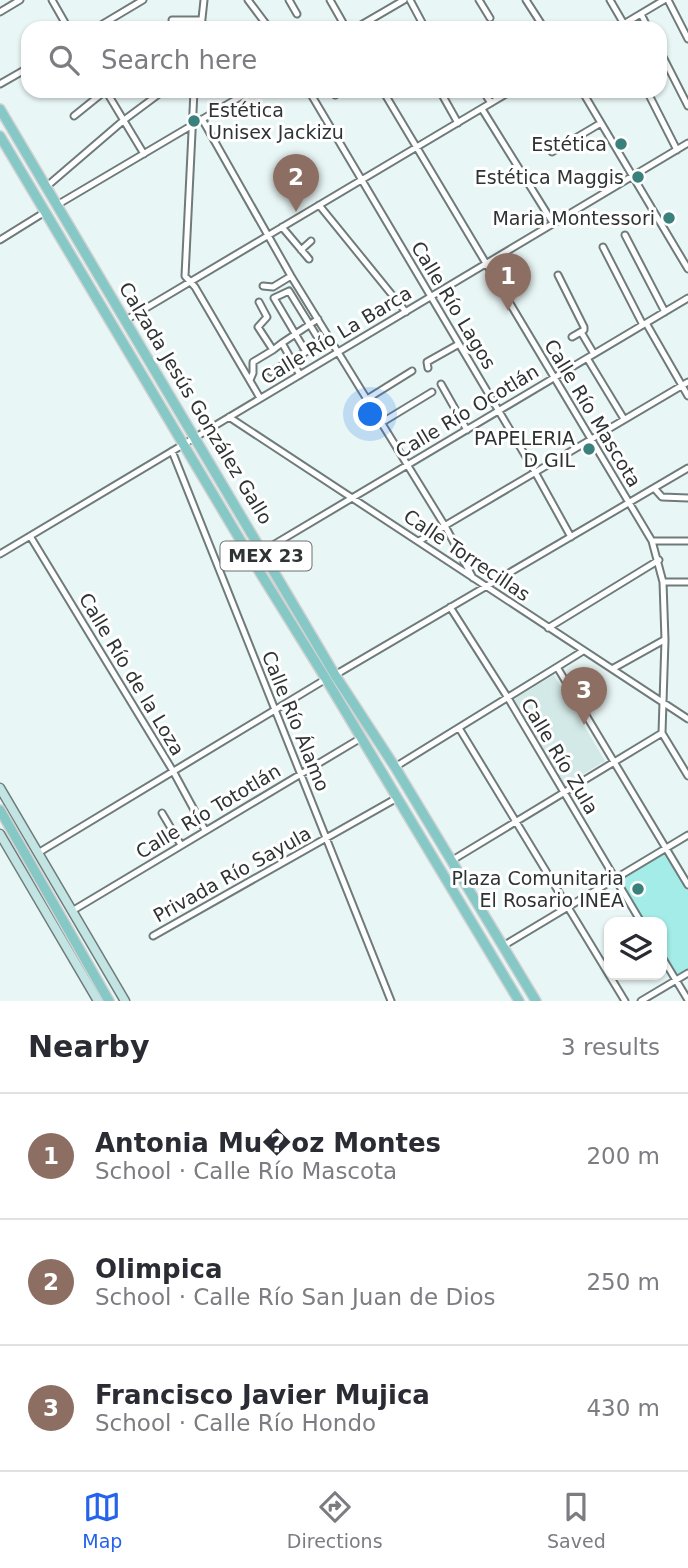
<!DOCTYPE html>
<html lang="en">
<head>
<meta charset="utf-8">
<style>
  body { margin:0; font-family:"DejaVu Sans",sans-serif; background:#f2f2f3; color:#2b2b33 }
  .controls { position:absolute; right:21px; bottom:21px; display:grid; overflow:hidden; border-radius:14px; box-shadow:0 2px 5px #0004 }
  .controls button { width:63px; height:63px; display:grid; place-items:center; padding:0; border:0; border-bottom:2px solid #e1e1e2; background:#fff; color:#2b2b33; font:35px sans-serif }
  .you { position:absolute; left:371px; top:415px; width:24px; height:24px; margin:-18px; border:5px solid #fff; border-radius:50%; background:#1a73e8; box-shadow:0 0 0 10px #1a73e833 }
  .badge { display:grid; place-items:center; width:46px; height:46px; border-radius:50%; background:#2563eb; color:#fff; font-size:23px; font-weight:700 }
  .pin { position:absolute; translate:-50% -58px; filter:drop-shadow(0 2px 4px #0008) }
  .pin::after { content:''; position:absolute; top:37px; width:24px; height:21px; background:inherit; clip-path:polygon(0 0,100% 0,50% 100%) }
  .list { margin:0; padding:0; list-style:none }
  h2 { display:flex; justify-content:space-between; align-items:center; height:91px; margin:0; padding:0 28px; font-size:30px }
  h2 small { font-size:23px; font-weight:400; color:#7c7c81 }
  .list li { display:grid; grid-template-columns:46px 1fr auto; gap:21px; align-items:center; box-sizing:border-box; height:126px; padding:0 28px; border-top:2px solid #e1e1e2 }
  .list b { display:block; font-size:26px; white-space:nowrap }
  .list p { margin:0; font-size:23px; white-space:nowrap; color:#7c7c81 }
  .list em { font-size:23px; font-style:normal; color:#7c7c81 }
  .icon { flex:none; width:38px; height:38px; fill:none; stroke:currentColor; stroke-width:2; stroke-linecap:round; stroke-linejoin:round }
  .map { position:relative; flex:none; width:688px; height:1001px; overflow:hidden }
  .search { position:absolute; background:#fff; box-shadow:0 2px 5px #0004; left:21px; right:21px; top:21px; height:77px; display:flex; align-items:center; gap:18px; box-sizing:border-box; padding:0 24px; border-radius:21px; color:#7c7c81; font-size:26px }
  .sheet { height:469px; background:#fff }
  nav { display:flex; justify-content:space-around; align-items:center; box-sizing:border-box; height:98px; border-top:2px solid #e1e1e2; background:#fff; font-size:19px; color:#7c7c81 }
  nav a { display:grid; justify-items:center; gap:4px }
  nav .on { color:#2563eb }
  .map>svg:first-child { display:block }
  .built { fill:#d3e9e7 }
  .green { fill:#a3ece7 }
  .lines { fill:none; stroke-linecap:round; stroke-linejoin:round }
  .street-casing { stroke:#6e7b7a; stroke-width:9 }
  .secondary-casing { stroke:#6e7b7a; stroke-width:11 }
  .primary-casing { stroke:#d1d2d2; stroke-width:12 }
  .street { stroke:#fff; stroke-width:5 }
  .secondary { stroke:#c2e4e2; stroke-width:8 }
  .primary { stroke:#85c8c5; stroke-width:9 }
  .poi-dot { fill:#3a817e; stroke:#fff; stroke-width:2.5 }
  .labels { text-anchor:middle; stroke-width:6; stroke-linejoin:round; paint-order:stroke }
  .shield { fill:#fff; stroke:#6d7170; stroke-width:2 }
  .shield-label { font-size:18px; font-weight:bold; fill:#2e3433 }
  .poi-label { font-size:19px; fill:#2e3433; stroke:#fff; text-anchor:end }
  .street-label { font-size:19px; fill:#2e3433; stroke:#fff }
</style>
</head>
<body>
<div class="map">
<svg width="688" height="1001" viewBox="0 0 688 1001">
  <rect width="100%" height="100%" fill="#e8f6f5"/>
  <path class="built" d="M 554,675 L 605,761 L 565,785 L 514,699 Z"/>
  <path class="green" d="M 665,851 L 688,889 L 688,971 L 676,978 L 662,954 L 662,922 L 643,922 L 618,879 Z"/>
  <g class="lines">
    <g class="street-casing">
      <path id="street" d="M 52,0 L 68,28
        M 248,0 L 269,28
        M 289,0 L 297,14
        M 330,0 L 346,28
        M 410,0 L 425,28
        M 479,0 L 490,18
        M 526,0 L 544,28
        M 610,0 L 624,24
        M 668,0 L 688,39
        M 0,12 L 20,0
        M 641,14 L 648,28
        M 172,20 L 201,20
        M 96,28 L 143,0
        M 201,28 L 204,0
        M 356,28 L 404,0
        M 617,28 L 664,0
        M 660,51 L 688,106
        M 0,84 L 28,68
        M 106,91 L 144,154
        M 194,91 L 185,276 L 195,287 L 260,398
        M 309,91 L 535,472 L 571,537
        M 383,91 L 652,541 L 663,582 L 665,640 L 662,733 L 688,776
        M 440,91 L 458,123
        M 483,91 L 491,103
        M 582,91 L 688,269
        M 647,91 L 677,150
        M 335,95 L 342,91
        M 482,109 L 553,223
        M 74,116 L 105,91
        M 202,119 L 291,276 L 445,526 L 473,578
        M 552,152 L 601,123
        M 46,187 L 124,120 L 163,91
        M 57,205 L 250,91
        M 319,205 L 406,312
        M 282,227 L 309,259
        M 625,235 L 665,312
        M 0,240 L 45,212
        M 603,247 L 643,325
        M 301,250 L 311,241
        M 558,275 L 584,327 L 584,330 L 572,337
        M 263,286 L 273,287 L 291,276
        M 259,302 L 267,317 L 258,327 L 273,350 L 282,343 L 300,375
        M 126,320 L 511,91
        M 646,323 L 688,396
        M 581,332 L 594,354
        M 282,343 L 318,319
        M 587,358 L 624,419
        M 428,368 L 427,362 L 459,344
        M 271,372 L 321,343 L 289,291 L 274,298 L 306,352
        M 250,380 L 253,373 L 253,362 L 273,350
        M 441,384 L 467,430
        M 367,399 L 412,371
        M 229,417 L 688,719
        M 381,423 L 432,392
        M 172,451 L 391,1001
        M 654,488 L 662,497 L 688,498
        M 30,536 L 173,771 L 205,830
        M 419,541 L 688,382
        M 652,541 L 688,541
        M 263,551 L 688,298
        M 0,554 L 688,143
        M 663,582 L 688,582
        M 450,607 L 508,698 L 641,922
        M 548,628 L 659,560
        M 557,667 L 688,885
        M 612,669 L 664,640
        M 335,675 L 688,468
        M 459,728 L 625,1001
        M 395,767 L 583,651
        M 162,813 L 181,845
        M 38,853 L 326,679
        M 451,861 L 662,733
        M 72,911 L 361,738
        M 153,936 L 397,798
        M 503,946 L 688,835
        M 662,957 L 688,1000
        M 641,1001 L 688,973"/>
    </g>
    <g class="secondary-casing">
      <path id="secondary" d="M 0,788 L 125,1001
        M 0,834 L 98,1001"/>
    </g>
    <g class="primary-casing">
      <path id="primary" d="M 0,109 L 335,675 L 395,767 L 536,1001
        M 0,136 L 251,558 L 326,679 L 519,1001
        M 0,810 L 109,1001"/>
    </g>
    <use href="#street" class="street"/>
    <use href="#secondary" class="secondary"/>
    <use href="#primary" class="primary"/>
  </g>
  <g class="poi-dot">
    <circle cx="194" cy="121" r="7"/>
    <circle cx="621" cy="144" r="7"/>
    <circle cx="638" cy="177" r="7"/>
    <circle cx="669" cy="218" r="7"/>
    <circle cx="589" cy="449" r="7"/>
    <circle cx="638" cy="889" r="7"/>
  </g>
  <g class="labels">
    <rect class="shield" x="220.5" y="541.5" width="91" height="29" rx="5"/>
    <g class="shield-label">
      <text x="266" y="562">MEX 23</text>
    </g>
    <g class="poi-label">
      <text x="208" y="117" text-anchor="start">Estética<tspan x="208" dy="22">Unisex Jackizu</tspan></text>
      <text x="607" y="151">Estética</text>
      <text x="624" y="184">Estética Maggis</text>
      <text x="655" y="225">Maria Montessori</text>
      <text x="575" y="445">PAPELERIA<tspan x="575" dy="22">D GIL</tspan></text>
      <text x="624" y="885">Plaza Comunitaria<tspan x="624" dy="22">El Rosario INEA</tspan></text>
    </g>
    <g class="street-label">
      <text transform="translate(454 305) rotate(59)" y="7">Calle Río Lagos</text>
      <text transform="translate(336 335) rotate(-31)" y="7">Calle Río La Barca</text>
      <text transform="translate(196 403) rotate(59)" y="7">Calzada Jesús González Gallo</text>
      <text transform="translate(467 411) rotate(-31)" y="7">Calle Río Ocotlán</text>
      <text transform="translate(593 413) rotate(59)" y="7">Calle Río Mascota</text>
      <text transform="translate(467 555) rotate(34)" y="7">Calle Torrecillas</text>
      <text transform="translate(132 674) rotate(59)" y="7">Calle Río de la Loza</text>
      <text transform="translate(296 721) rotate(68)" y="7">Calle Río Álamo</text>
      <text transform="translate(560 756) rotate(59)" y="7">Calle Río Zula</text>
      <text transform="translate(208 811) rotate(-31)" y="7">Calle Río Tototlán</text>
      <text transform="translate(232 874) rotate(-29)" y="7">Privada Río Sayula</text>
    </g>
  </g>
</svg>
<div class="controls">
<button><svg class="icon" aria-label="layers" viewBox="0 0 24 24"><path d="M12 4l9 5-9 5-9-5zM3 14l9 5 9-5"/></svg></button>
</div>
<div class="you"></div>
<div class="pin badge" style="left:508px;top:311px;background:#8d6e63">1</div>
<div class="pin badge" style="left:296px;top:212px;background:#8d6e63">2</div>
<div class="pin badge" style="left:584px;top:725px;background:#8d6e63">3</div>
<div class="search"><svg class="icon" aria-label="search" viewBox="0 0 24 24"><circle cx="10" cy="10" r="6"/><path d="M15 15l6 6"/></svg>Search here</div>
</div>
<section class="sheet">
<h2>Nearby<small>3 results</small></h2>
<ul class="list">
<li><span class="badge" style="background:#8d6e63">1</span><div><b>Antonia Mu�oz Montes</b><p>School · Calle Río Mascota</p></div><em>200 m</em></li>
<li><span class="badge" style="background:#8d6e63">2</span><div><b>Olimpica</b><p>School · Calle Río San Juan de Dios</p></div><em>250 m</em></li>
<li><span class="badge" style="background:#8d6e63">3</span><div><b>Francisco Javier Mujica</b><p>School · Calle Río Hondo</p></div><em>430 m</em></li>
</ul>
</section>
<nav>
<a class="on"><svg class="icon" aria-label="map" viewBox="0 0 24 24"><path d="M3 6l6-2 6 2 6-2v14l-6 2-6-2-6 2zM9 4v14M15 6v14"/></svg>Map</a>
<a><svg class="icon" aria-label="directions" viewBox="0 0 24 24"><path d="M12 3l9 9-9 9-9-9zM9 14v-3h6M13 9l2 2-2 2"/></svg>Directions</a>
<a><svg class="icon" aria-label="saved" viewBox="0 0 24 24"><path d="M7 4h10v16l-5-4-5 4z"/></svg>Saved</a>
</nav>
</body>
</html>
